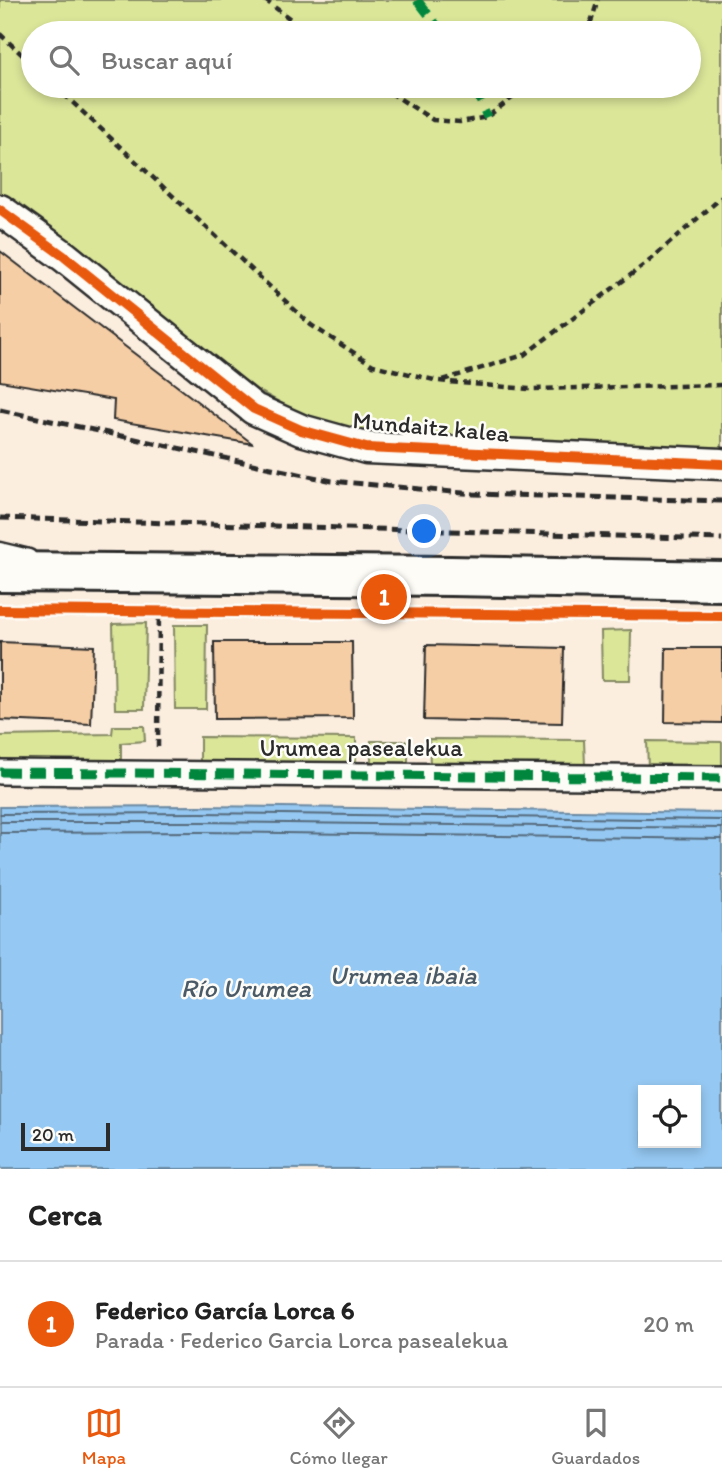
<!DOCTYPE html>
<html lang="es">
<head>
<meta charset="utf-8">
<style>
  body { margin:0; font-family:Itim,sans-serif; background:#f2f2f2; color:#222 }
  .controls { position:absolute; right:21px; bottom:21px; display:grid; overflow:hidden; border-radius:0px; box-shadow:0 4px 10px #0003 }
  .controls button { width:63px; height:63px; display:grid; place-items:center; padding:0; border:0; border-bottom:2px solid #e0e0e0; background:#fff; color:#222; font:35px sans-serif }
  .scale { position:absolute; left:21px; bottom:18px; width:89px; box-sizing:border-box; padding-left:7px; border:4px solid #2b2b2b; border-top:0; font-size:19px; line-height:24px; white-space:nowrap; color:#2b2b2b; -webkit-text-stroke:5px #fdfcf7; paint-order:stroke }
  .you { position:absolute; left:425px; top:532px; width:24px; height:24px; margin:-18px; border:5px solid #fff; border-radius:50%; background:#1a73e8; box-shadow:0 0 0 10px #1a73e833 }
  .badge { display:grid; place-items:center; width:46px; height:46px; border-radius:50%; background:#ea580c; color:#fff; font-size:23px; font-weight:700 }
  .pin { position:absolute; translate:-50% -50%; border:4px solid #fff; box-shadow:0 2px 7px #0006 }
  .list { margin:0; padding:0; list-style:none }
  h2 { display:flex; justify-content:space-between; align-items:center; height:91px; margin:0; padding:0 28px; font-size:30px }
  h2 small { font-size:23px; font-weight:400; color:#767676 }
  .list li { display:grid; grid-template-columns:46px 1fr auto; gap:21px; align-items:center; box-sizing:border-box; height:126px; padding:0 28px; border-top:2px solid #e0e0e0 }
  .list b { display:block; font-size:26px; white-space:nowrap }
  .list p { margin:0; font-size:23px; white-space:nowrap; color:#767676 }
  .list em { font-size:23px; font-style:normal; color:#767676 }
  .icon { flex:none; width:38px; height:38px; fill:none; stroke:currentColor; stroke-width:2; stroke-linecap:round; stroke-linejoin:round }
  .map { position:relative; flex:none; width:722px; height:1169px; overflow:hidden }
  .search { position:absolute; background:#fff; box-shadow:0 4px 10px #0003; left:21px; right:21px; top:21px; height:77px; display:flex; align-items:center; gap:18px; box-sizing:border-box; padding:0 24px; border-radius:38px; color:#767676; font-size:26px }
  .sheet { height:217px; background:#fff }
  nav { display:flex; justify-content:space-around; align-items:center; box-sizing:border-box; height:98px; border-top:2px solid #e0e0e0; background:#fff; font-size:19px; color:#767676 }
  nav a { display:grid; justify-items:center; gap:4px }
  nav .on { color:#ea580c }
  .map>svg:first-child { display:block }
  .green { fill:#dbe699; stroke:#838862; stroke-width:2; fill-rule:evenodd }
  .water { fill:#95c8f2; stroke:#6b89a2; stroke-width:2; fill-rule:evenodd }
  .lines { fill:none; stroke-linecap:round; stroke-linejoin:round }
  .shore { stroke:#556a7b; stroke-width:2 }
  .building { fill:#f6cea6; stroke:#2b2b2b; stroke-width:2 }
  .service-casing { stroke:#2b2b2b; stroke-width:19 }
  .pedestrian-casing { stroke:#2b2b2b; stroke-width:28 }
  .minor-casing { stroke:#2b2b2b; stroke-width:35 }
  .secondary-casing { stroke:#2b2b2b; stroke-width:44 }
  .path { stroke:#2b2b2b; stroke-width:4.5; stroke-dasharray:7 5; stroke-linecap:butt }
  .service { stroke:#fdfcf7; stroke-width:14 }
  .pedestrian { stroke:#fdfcf7; stroke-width:23 }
  .minor { stroke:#fdfcf7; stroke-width:30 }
  .secondary { stroke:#fdfcf7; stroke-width:38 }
  .rail { stroke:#2b2b2b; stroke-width:5; stroke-dasharray:10 5; stroke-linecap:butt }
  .quiet { stroke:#00873e; stroke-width:9; stroke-dasharray:18 9; stroke-linecap:butt }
  .cycleway-casing { stroke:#fdfcf7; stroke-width:15 }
  .cycleway { stroke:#e8590c; stroke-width:10 }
  .labels { text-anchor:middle; stroke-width:5; stroke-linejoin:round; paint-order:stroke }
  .street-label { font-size:24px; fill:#2b2b2b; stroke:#fdfcf7 }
  .water-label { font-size:26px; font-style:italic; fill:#4b5a67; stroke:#fdfcf7 }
</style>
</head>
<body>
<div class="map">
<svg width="722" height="1169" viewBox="0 0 722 1169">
  <rect width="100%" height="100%" fill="#fbeedf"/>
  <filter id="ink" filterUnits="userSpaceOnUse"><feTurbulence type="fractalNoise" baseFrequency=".0143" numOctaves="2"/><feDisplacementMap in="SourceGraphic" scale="14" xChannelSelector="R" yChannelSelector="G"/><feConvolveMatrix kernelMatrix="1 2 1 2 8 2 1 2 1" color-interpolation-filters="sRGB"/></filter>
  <g filter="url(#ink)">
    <path class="green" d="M 0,0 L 722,0 L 722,449 L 375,435 L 310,419 L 256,389 L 0,193 ZM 33,33 L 689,33 L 689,86 L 33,86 Z
      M 146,623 L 144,709 L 115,709 L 113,624 Z
      M 174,625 L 207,625 L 206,709 L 175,709 Z
      M 631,630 L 630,680 L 602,680 L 601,631 Z
      M 113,726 L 144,726 L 145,741 L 121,743 L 121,762 L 0,762 L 0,736 L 112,734 Z
      M 200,737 L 356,738 L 356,764 L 200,763 Z
      M 429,739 L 584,740 L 585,766 L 430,765 Z
      M 371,741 L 408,741 L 408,764 L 371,765 Z
      M 647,741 L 722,742 L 722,768 L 648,768 Z"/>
    <path class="water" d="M 200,806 L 722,813 L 722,1169 L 0,1169 L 0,807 ZM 643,1090 L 696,1090 L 696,1143 L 643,1143 Z"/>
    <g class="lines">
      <path class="shore" d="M 0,814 L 200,813 L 722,820
        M 0,822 L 200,822 L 722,828
        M 0,833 L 200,832 L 722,839"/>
    </g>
    <path class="building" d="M 0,251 L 253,444 L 113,420 L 114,400 L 0,381 Z
      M 0,642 L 94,646 L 91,724 L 0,720 Z
      M 214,642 L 352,642 L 353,718 L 215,719 Z
      M 426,645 L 564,648 L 562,723 L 424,720 Z
      M 666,648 L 722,648 L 722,723 L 665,722 Z"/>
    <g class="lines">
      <g class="service-casing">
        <path id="service" d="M 0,550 L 29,557"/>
      </g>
      <g class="pedestrian-casing">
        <path id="pedestrian" d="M 0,772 L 722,778"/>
      </g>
      <g class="minor-casing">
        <path id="minor" d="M 0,210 L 65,257 L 254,409 L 301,430 L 366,448 L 722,464"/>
      </g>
      <g class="secondary-casing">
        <path id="secondary" d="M 0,572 L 451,576 L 722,581"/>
      </g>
      <path class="path" d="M 265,0 L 309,33
        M 583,33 L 591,22 L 598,0
        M 0,34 L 33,65
        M 55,86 L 311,325 L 373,365 L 438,381 L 529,389 L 722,385
        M 380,86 L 433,120 L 460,122 L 487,117 L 528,86
        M 443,380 L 524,355 L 648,262 L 722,197
        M 158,747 L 159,606"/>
      <use href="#service" class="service"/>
      <use href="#pedestrian" class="pedestrian"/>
      <use href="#minor" class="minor"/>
      <use href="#secondary" class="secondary"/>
      <path class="rail" d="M 0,410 L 332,481 L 474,494 L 722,501
        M 0,518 L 722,539"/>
      <path class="quiet" d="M 417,0 L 443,33
        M 474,86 L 487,117
        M 0,772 L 722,778"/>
      <g class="cycleway-casing">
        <path id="cycleway" d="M 0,210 L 65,257 L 254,409 L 301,430 L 366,448 L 722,464
          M 0,610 L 722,616"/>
      </g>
      <use href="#cycleway" class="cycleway"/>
    </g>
  </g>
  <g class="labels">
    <g class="street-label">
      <text transform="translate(431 427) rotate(5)" y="8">Mundaitz kalea</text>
      <text x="361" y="756">Urumea pasealekua</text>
    </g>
    <g class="water-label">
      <text x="403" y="984">Urumea ibaia</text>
      <text x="246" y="997">Río Urumea</text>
    </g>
  </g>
</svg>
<div class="controls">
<button><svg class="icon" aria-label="locate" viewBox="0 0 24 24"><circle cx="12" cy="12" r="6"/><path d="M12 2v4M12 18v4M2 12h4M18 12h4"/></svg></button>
</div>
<div class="scale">20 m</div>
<div class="you"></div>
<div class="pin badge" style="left:384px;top:597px">1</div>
<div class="search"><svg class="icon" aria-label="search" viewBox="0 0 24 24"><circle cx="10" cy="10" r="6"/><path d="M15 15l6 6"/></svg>Buscar aquí</div>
</div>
<section class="sheet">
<h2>Cerca<small></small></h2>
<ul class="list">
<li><span class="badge">1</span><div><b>Federico García Lorca 6</b><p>Parada · Federico Garcia Lorca pasealekua</p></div><em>20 m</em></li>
</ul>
</section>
<nav>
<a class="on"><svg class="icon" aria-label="map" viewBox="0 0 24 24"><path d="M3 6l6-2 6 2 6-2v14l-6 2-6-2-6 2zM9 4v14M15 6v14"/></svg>Mapa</a>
<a><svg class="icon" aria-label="directions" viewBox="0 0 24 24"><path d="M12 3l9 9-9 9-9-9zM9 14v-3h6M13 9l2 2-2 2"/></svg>Cómo llegar</a>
<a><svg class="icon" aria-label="saved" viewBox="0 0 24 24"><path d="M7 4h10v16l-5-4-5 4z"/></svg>Guardados</a>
</nav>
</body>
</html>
